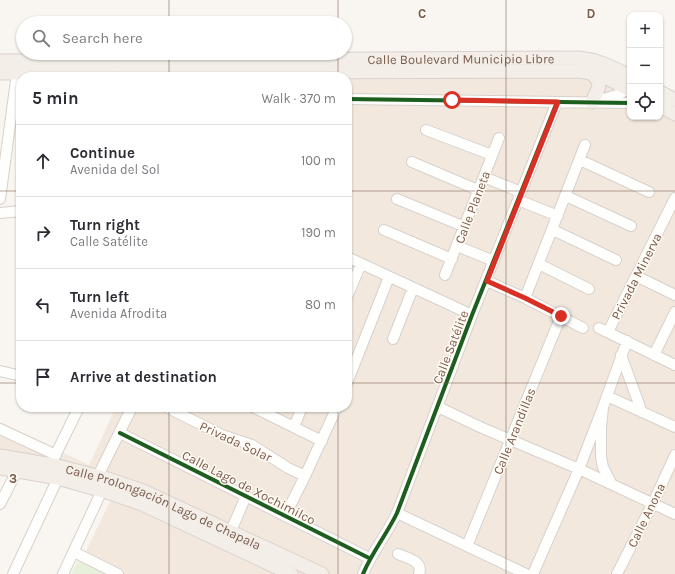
<!DOCTYPE html>
<html lang="en">
<head>
<meta charset="utf-8">
<style>
  body { margin:0; font-family:Karla,sans-serif; background:#f2f2f3; color:#2b2b33 }
  .controls { position:absolute; right:12px; top:12px; display:grid; overflow:hidden; border-radius:8px; box-shadow:0 1px 3px #0004 }
  .controls button { width:36px; height:36px; display:grid; place-items:center; padding:0; border:0; border-bottom:1px solid #e1e1e2; background:#fff; color:#2b2b33; font:20px sans-serif }
  .stop { position:absolute; width:12px; height:12px; margin:-9px; border:3px solid #d93025; border-radius:50%; background:#fff }
  .stop.end { background:#d93025; border-color:#fff; box-shadow:0 1px 4px #0008 }
  .list { margin:0; padding:0; list-style:none }
  h2 { display:flex; justify-content:space-between; align-items:center; height:52px; margin:0; padding:0 16px; font-size:17px }
  h2 small { font-size:13px; font-weight:400; color:#7c7c81 }
  .list li { display:grid; grid-template-columns:26px 1fr auto; gap:12px; align-items:center; box-sizing:border-box; height:72px; padding:0 16px; border-top:1px solid #e1e1e2 }
  .list b { display:block; font-size:15px; white-space:nowrap }
  .list p { margin:0; font-size:13px; white-space:nowrap; color:#7c7c81 }
  .list em { font-size:13px; font-style:normal; color:#7c7c81 }
  .icon { flex:none; width:22px; height:22px; fill:none; stroke:currentColor; stroke-width:2; stroke-linecap:round; stroke-linejoin:round }
  .map { position:relative; flex:none; width:675px; height:574px; overflow:hidden }
  .search { position:absolute; background:#fff; box-shadow:0 1px 3px #0004; left:16px; top:16px; width:336px; height:44px; display:flex; align-items:center; gap:10px; box-sizing:border-box; padding:0 14px; border-radius:22px; color:#7c7c81; font-size:15px }
  .panel { position:absolute; background:#fff; box-shadow:0 1px 3px #0004; left:16px; top:72px; width:336px; height:340px; border-radius:16px }
  .map>svg:first-child { display:block }
  .residential { fill:#f2e8de }
  .green { fill:#e7f0db }
  .lines { fill:none; stroke-linecap:round; stroke-linejoin:round }
  .minor-casing { stroke:#d7d1cb; stroke-width:12 }
  .major-casing { stroke:#dad1cc; stroke-width:15 }
  .minor { stroke:#fefefd; stroke-width:10 }
  .major { stroke:#f3eee8; stroke-width:13 }
  .cycleway-casing { stroke:#fffaf3; stroke-width:6 }
  .cycleway { stroke:#1b5e20; stroke-width:4 }
  .route { stroke:#d93025; stroke-width:5 }
  .grid { fill:none; stroke:#7a5c4d; stroke-width:1; stroke-opacity:0.55 }
  .labels { text-anchor:middle; stroke-width:3; stroke-linejoin:round; paint-order:stroke }
  .street-label { font-size:13px; fill:#7a5c4d; stroke:#fffaf3 }
  .grid-label { font-size:13px; text-anchor:middle; font-weight:bold; fill:#7a5c4d; stroke:#fffaf3; stroke-width:3; stroke-linejoin:round; paint-order:stroke }
</style>
</head>
<body>
<div class="map">
<svg width="675" height="574" viewBox="0 0 675 574">
  <rect width="100%" height="100%" fill="#f9f5f0"/>
  <path class="residential" d="M 347,77 L 593,77 L 630,96 L 630,117 L 660,117 L 660,112 L 675,119 L 675,574 L 75,574 L 116,489 L 0,464 L 0,422 L 89,465 L 116,407 L 347,407 Z"/>
  <path class="green" d="M 78,561 L 105,574 L 71,574 Z"/>
  <g class="lines">
    <g class="minor-casing">
      <path id="minor" d="M 347,99 L 630,103
        M 600,100 L 617,95 L 630,88
        M 426,130 L 492,155
        M 580,160 L 649,192
        M 412,162 L 478,190
        M 484,177 L 521,192
        M 566,196 L 631,226
        M 0,199 L 17,73
        M 397,199 L 465,227
        M 518,200 L 558,216
        M 0,213 L 21,211
        M 384,230 L 452,259
        M 553,230 L 616,260
        M 457,246 L 494,261
        M 347,257 L 472,315
        M 539,264 L 589,289
        M 445,275 L 499,138
        M 636,276 L 675,295
        M 487,281 L 525,298 L 583,328
        M 347,297 L 361,264
        M 525,298 L 585,145
        M 599,328 L 675,365
        M 608,332 L 675,198
        M 393,339 L 413,288
        M 621,355 L 639,404 L 641,412
        M 654,355 L 675,312
        M 0,371 L 21,376
        M 347,383 L 389,277
        M 607,396 L 675,427
        M 166,407 L 222,435 L 252,445 L 288,468 L 305,476
        M 253,407 L 322,441
        M 438,407 L 480,427 L 579,469 L 675,514
        M 294,427 L 302,407
        M 0,429 L 56,455
        M 120,433 L 369,558
        M 51,464 L 79,407
        M 95,482 L 132,407
        M 611,483 L 603,467 L 601,457 L 601,428 L 603,407 L 627,341
        M 0,504 L 17,471
        M 397,513 L 526,574
        M 285,516 L 305,476 L 337,407
        M 228,538 L 246,496
        M 467,546 L 561,316
        M 74,552 L 118,574
        M 398,554 C 407,558 424,561 419,574
        M 13,574 L 58,478
        M 63,574 L 105,484
        M 363,574 C 372,552 387,534 397,513 L 472,315 L 557,102
        M 533,574 L 579,469 L 603,407
        M 617,574 L 653,503 L 675,455"/>
    </g>
    <g class="major-casing">
      <g id="major">
        <path id="s1" d="M 0,61 L 579,58 C 599,60 613,68 630,76"/>
        <path d="M 590,72 C 604,85 599,86 592,102"/>
        <path d="M 0,73 L 580,71 L 599,74 L 630,90"/>
        <path d="M 660,92 L 675,100"/>
        <path d="M 660,106 L 675,114"/>
        <path id="s2" d="M 0,456 L 58,466 L 108,479 L 143,491 L 322,574"/>
        <path d="M 0,468 L 58,478 L 110,493 L 142,504 L 291,574"/>
      </g>
    </g>
    <use href="#minor" class="minor"/>
    <use href="#major" class="major"/>
    <g class="cycleway-casing">
      <path id="cycleway" d="M 347,99 L 630,103
        M 120,433 L 369,558
        M 363,574 C 372,552 387,534 397,513 L 472,315 L 557,102"/>
    </g>
    <use href="#cycleway" class="cycleway"/>
  </g>
  <g class="lines">
    <path class="route" d="M 452,100 L 558,102 L 487,281 L 525,298 L 561,316"/>
  </g>
  <path class="grid" d="M 169,0 L 169,23M 338,0 L 338,23M 506,0 L 506,574M 169,53 L 169,77M 338,53 L 338,77M 0,191 L 21,191M 347,191 L 675,191M 0,383 L 21,383M 347,383 L 675,383M 169,407 L 169,574M 338,407 L 338,574"/>
  <g class="labels">
    <g class="street-label">
      <text dy="5" stroke="none"><textPath href="#s1" startOffset="461">Calle Boulevard Municipio Libre</textPath></text>
      <text transform="translate(472 207) rotate(-69)" y="5">Calle Planeta</text>
      <text transform="translate(636 276) rotate(-63)" y="5">Privada Minerva</text>
      <text transform="translate(450 347) rotate(-69)" y="5">Calle Satélite</text>
      <text transform="translate(514 431) rotate(-68)" y="5">Calle Arandillas</text>
      <text transform="translate(236 441) rotate(25)" y="5">Privada Solar</text>
      <text transform="translate(249 487) rotate(27)" y="5">Calle Lago de Xochimilco</text>
      <text dy="5" stroke="none"><textPath href="#s2" startOffset="172">Calle Prolongación Lago de Chapala</textPath></text>
      <text transform="translate(646 515) rotate(-64)" y="5">Calle Anona</text>
    </g>
  </g>
  <g class="grid-label">
    <text x="422" y="18">C</text>
    <text x="591" y="18">D</text>
    <text x="13" y="483">3</text>
  </g>
</svg>
<div class="controls">
<button>+</button>
<button>−</button>
<button><svg class="icon" aria-label="locate" viewBox="0 0 24 24"><circle cx="12" cy="12" r="6"/><path d="M12 2v4M12 18v4M2 12h4M18 12h4"/></svg></button>
</div>
<div class="stop" style="left:452px;top:100px"></div>
<div class="stop end" style="left:561px;top:316px"></div>
<div class="search"><svg class="icon" aria-label="search" viewBox="0 0 24 24"><circle cx="10" cy="10" r="6"/><path d="M15 15l6 6"/></svg>Search here</div>
<section class="panel">
<h2>5 min<small>Walk · 370 m</small></h2>
<ul class="list">
<li><svg class="icon" aria-label="ahead" viewBox="0 0 24 24"><path d="M12 20V5M6 11l6-6 6 6"/></svg><div><b>Continue</b><p>Avenida del Sol</p></div><em>100 m</em></li>
<li><svg class="icon" aria-label="right" viewBox="0 0 24 24"><path d="M7 20v-9h11M14 6l5 5-5 5"/></svg><div><b>Turn right</b><p>Calle Satélite</p></div><em>190 m</em></li>
<li><svg class="icon" aria-label="left" viewBox="0 0 24 24"><path d="M17 20v-9H6M10 6l-5 5 5 5"/></svg><div><b>Turn left</b><p>Avenida Afrodita</p></div><em>80 m</em></li>
<li><svg class="icon" aria-label="arrive" viewBox="0 0 24 24"><path d="M6 21V4h12l-3 4 3 4H6"/></svg><div><b>Arrive at destination</b></div></li>
</ul>
</section>
</div>
</body>
</html>
